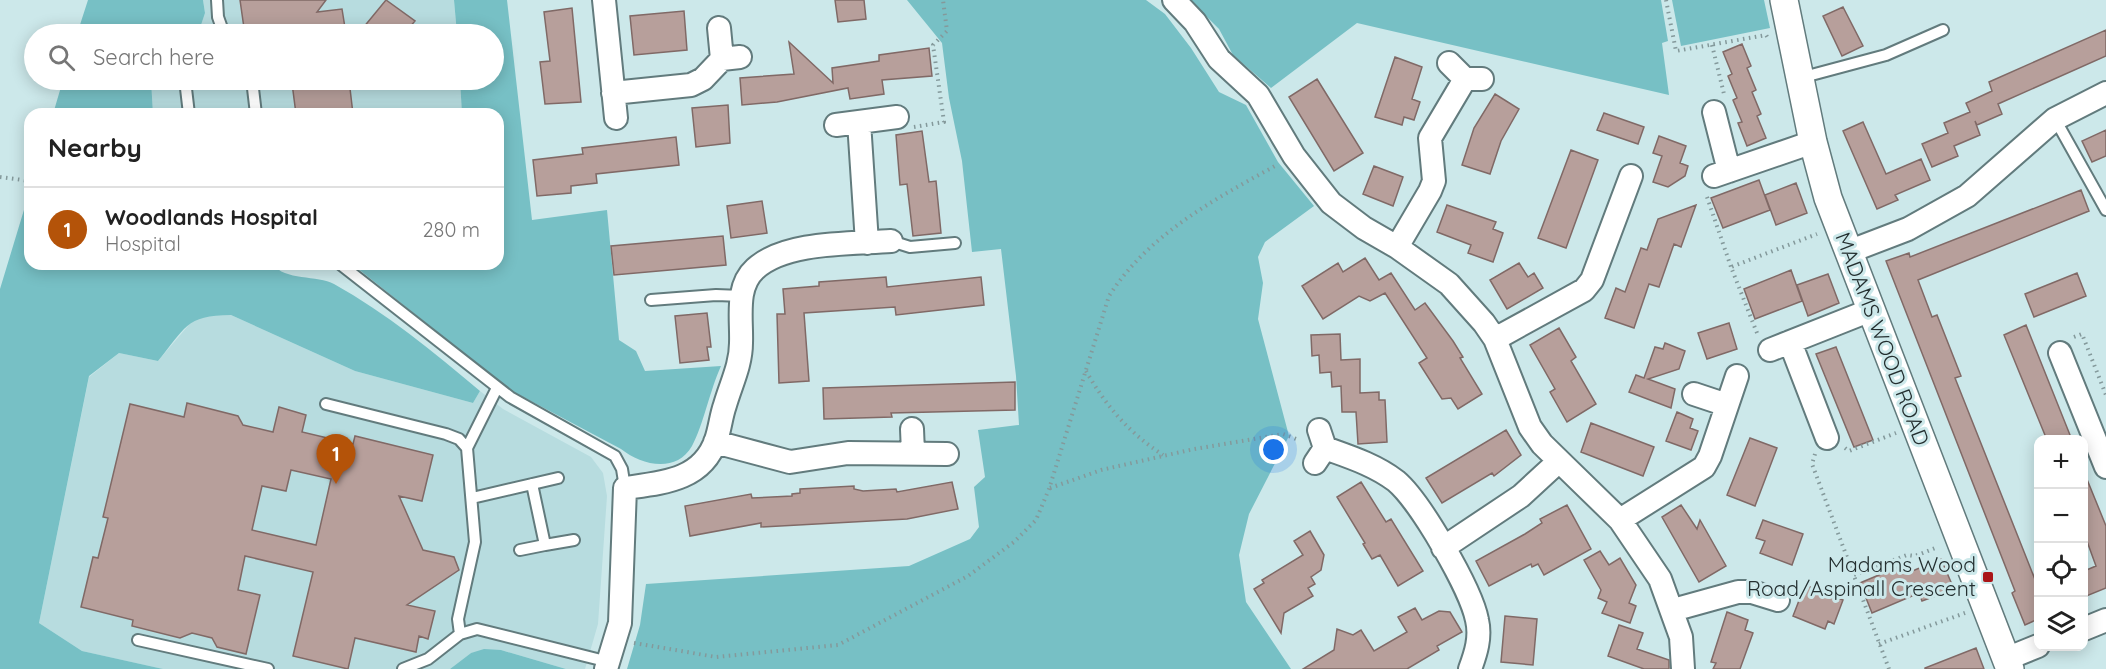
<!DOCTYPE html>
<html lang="en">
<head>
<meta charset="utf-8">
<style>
  body { margin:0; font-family:Quicksand,sans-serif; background:#f6f6f6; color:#222 }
  .controls { position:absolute; right:18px; bottom:18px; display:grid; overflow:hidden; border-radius:12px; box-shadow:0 3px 15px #0003 }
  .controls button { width:54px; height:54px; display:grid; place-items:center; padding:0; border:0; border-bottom:2px solid #e0e0e0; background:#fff; color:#222; font:30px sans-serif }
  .you { position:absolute; left:1274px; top:450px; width:21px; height:21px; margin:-15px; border:4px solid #fff; border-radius:50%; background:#1a73e8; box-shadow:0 0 0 9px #1a73e833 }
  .badge { display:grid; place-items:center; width:39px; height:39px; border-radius:50%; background:#b45309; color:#fff; font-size:20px; font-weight:700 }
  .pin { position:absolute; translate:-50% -50px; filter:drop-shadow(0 2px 3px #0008) }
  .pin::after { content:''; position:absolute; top:32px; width:21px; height:18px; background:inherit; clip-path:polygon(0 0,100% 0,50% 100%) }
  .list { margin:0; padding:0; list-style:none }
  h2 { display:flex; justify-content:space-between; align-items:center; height:78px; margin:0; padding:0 24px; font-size:26px }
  h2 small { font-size:20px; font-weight:400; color:#767676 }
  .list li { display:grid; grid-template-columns:39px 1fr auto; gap:18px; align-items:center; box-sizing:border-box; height:84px; padding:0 24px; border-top:2px solid #e0e0e0 }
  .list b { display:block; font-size:22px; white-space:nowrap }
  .list p { margin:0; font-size:20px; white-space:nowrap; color:#767676 }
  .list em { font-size:20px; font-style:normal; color:#767676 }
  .icon { flex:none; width:33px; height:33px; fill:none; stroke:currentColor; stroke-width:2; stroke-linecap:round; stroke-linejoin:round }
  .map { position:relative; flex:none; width:2106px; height:669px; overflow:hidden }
  .search { position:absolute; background:#fff; box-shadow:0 3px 15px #0003; left:24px; top:24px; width:480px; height:66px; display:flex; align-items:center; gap:15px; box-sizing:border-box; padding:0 21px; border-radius:33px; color:#767676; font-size:22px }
  .panel { position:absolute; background:#fff; box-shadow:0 3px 15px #0003; left:24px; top:108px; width:480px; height:162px; border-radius:18px }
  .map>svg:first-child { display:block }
  .built { fill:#b7dcdf }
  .green { fill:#77c0c5 }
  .building { fill:#b79f9b; stroke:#806966; stroke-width:1.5; fill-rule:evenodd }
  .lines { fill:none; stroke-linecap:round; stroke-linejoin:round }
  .service-casing { stroke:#627b7d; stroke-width:14 }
  .minor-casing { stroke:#627b7d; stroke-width:26 }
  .tertiary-casing { stroke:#627b7d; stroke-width:30 }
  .path { stroke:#84999b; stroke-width:4; stroke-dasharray:1.5 4.5; stroke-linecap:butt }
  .service { stroke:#fff; stroke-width:10 }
  .minor { stroke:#fff; stroke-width:22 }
  .tertiary { stroke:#fff; stroke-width:27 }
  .poi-dot { fill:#a91518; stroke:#cce8ea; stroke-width:2 }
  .labels { text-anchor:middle; stroke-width:6; stroke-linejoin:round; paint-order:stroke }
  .street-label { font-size:21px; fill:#242f30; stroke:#cce8ea }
  .poi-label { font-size:21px; fill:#242f30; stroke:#cce8ea; text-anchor:end }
</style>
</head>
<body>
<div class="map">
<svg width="2106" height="669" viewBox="0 0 2106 669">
  <rect width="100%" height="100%" fill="#cce8ea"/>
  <path class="built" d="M 203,0 L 454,0 L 457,34 L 198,34 L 205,13 Z
    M 151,80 L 460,80 L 462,114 L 153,114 Z
    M 210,315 L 231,315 L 355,371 L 473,403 L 480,391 L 503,409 L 591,457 L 603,473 L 607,496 L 598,624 L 585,669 L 566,669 L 501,650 L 471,653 L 450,669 L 163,669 L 82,651 L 39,623 L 89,377 L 119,353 L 158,361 L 193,320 Z"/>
  <path class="green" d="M 88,0 L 203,0 L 205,13 L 198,34 L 77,34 Z
    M 454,0 L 507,0 L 532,220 L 607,210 L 619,340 L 636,351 L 645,371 L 721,366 C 710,390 703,426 692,446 C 676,474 641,465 621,449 L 510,390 L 352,264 L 498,264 L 498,114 L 462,114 L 460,80 L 494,80 L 494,34 L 457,34 Z
    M 907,0 L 1146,0 L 1165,14 L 1191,48 L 1219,92 L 1246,105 L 1278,162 L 1314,206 L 1265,242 L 1258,257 L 1263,283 L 1258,319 L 1289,436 L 1249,514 L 1239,555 L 1246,602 L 1291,669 L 627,669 L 640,625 L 646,584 L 909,566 L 970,539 L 979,527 L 974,487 L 985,477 L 978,430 L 1019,425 L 1016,376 L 1001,249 L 972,252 L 962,161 L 949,98 L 942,43 Z
    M 1190,0 L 1661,0 L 1668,41 L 1662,43 L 1669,95 L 1357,23 L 1271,88 L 1233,55 L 1219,29 Z
    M 1672,0 L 1764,0 L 1770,28 L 1681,46 Z
    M 63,80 L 151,80 L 153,114 L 53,114 Z
    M 30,190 L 30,264 L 273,264 C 284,281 318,275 334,284 C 386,313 434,352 480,391 L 473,403 L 355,371 L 231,315 C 185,315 185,329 158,361 L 119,353 L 89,376 L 39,623 L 82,651 L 163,669 L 0,669 L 0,289 Z
    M 484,649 L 501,650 L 566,669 L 450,669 L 471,653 Z"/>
  <path class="building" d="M 240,0 L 326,0 L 317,12 L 342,9 L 346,34 L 272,34 L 271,25 L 244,28 Z
    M 386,0 L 415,21 L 404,34 L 358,34 Z
    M 835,0 L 864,0 L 866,19 L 838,22 Z
    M 1843,7 L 1863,46 L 1842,56 L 1823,16 Z
    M 572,8 L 581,102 L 545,104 L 540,62 L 550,61 L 544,12 Z
    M 684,11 L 687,50 L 634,55 L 630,16 Z
    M 2106,30 L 2106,56 L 1998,104 L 2002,114 L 1977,125 L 1975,121 L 1980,135 L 1954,146 L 1958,156 L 1932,167 L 1922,144 L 1948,133 L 1944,123 L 1970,112 L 1966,103 L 1992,91 L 1989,82 Z
    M 789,42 L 833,83 L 832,68 L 879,61 L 879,55 L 929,48 L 932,76 L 882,80 L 884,94 L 850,99 L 848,88 L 777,102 L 742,105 L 740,78 L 794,74 Z
    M 1742,44 L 1751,66 L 1747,68 L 1756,90 L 1752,92 L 1761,114 L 1757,116 L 1766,138 L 1747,146 L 1738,123 L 1742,122 L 1733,100 L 1737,98 L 1728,76 L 1732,74 L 1723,52 Z
    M 1395,57 L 1422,67 L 1412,99 L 1420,102 L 1414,120 L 1404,117 L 1402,125 L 1375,117 Z
    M 1317,79 L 1363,153 L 1334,171 L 1289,97 Z
    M 297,80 L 349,80 L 353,114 L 296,114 L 292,83 L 298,82 Z
    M 1495,94 L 1519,109 L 1501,141 L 1490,174 L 1462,165 L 1474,128 Z
    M 728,105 L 730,143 L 696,147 L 692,108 Z
    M 1604,113 L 1644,127 L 1638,144 L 1597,130 Z
    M 1863,122 L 1886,174 L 1921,159 L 1930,180 L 1895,195 L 1898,200 L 1877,209 L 1843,131 Z
    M 2106,130 L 2106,156 L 2092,162 L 2082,141 Z
    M 922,131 L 929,182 L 936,181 L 941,233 L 913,236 L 907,184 L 900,185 L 896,135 Z
    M 1659,136 L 1686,146 L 1680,163 L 1688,166 L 1685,176 L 1668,187 L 1653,182 L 1662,156 L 1653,153 Z
    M 676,137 L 679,165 L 596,174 L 597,183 L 571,186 L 571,193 L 537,196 L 533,160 L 583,154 L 582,148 Z
    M 1571,150 L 1598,160 L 1566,248 L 1538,238 Z
    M 1374,166 L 1403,177 L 1393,206 L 1363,194 Z
    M 1759,180 L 1770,210 L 1723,228 L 1711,198 Z
    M 1796,183 L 1807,213 L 1776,225 L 1765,195 Z
    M 2081,190 L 2089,211 L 1918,280 L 1932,317 L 1937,315 L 1961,376 L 1955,378 L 2038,587 L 2038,619 L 2025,625 L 2012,593 L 2015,591 L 1886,261 L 1909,253 L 1910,257 Z
    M 762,201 L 767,233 L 731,238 L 727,206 Z
    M 1447,205 L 1496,222 L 1493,229 L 1503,233 L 1493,262 L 1468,253 L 1471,245 L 1437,232 Z
    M 1696,205 L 1681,247 L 1674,244 L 1659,287 L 1649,284 L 1634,328 L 1605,318 L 1616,288 L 1625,292 L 1641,248 L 1647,250 L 1658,219 Z
    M 723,236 L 726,265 L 614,275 L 611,246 Z
    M 1365,258 L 1379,280 L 1391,273 L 1415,310 L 1425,303 L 1453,341 L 1463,357 L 1460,358 L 1482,394 L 1458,409 L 1451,398 L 1442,399 L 1419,363 L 1427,358 L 1385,293 L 1370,301 L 1359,296 L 1323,319 L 1302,286 L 1338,263 L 1343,272 Z
    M 1519,263 L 1528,277 L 1534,273 L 1543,288 L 1507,309 L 1490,280 Z
    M 1791,270 L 1802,301 L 1755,319 L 1744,289 Z
    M 2077,273 L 2086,296 L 2034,317 L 2025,294 Z
    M 1828,274 L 1839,303 L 1808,316 L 1797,285 Z
    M 886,277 L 887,287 L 981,277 L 984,305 L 896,315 L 895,307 L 804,313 L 809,381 L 779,383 L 777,314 L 785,314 L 783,289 L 819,286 L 819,282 Z
    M 707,313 L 711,347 L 707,347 L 709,360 L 680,363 L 675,316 Z
    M 1729,323 L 1737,349 L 1707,359 L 1698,333 Z
    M 2026,325 L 2072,440 L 2047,440 L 2004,335 Z
    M 1559,328 L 1576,357 L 1571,361 L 1596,404 L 1567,422 L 1550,392 L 1555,389 L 1530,345 Z
    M 1340,334 L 1341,360 L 1360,359 L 1360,393 L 1379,392 L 1379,400 L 1385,400 L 1387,442 L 1358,444 L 1356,412 L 1342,412 L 1341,386 L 1332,387 L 1331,372 L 1320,373 L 1319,355 L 1312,356 L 1311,335 Z
    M 1665,343 L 1685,351 L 1679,369 L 1648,379 L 1675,389 L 1671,408 L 1629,392 L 1636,375 L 1644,378 L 1655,347 L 1663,349 Z
    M 1836,347 L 1873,440 L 1854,447 L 1816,354 Z
    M 1015,382 L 1015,410 L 891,413 L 892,417 L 824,419 L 823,388 Z
    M 187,403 L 238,416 L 243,425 L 273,432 L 279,407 L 306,415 L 302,432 L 353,444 L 355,436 L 433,455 L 422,501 L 399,496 L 423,550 L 454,557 L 459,570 L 407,605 L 435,611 L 428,639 L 419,636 L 416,652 L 355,638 L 348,669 L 293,656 L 313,572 L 245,556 L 238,590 L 260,595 L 246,654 L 217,647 L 212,638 L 192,633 L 180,638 L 132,626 L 133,620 L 81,607 L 93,557 L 98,558 L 108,518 L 103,517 L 130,404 L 184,417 ZM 291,470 L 331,479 L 316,545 L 252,530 L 262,486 L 286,491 Z
    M 1677,412 L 1693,419 L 1690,428 L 1698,431 L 1691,450 L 1666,441 Z
    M 1591,423 L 1654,447 L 1643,476 L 1581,452 Z
    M 1506,430 L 1521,455 L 1494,476 L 1492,473 L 1442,503 L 1426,478 Z
    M 1750,438 L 1777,448 L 1755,506 L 1727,495 Z
    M 2084,472 L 2106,526 L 2106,588 L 2084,597 L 2084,571 L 2096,566 L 2084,533 Z
    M 952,482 L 958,509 L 907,519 L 761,527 L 761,523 L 690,536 L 685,506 L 751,494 L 752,498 L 792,496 L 792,494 L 800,493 L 800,489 L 854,486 L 854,489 L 863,491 L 896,489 L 897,492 Z
    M 1361,482 L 1386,522 L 1391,519 L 1423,571 L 1398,586 L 1380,555 L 1372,559 L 1363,544 L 1365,543 L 1337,497 Z
    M 1567,505 L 1591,549 L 1544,575 L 1538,564 L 1532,567 L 1531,564 L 1489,586 L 1476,561 L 1525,534 L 1542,523 L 1540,519 Z
    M 1681,505 L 1697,529 L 1700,520 L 1726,566 L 1699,582 L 1662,517 Z
    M 1763,520 L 1803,534 L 1792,565 L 1760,553 L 1765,541 L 1756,538 Z
    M 1310,531 L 1324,555 L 1321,570 L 1311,577 L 1315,584 L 1308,588 L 1313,596 L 1284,613 L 1281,633 L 1254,589 L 1264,583 L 1262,580 L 1303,555 L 1294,541 Z
    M 1600,551 L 1609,565 L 1620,558 L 1636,585 L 1629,603 L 1636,606 L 1630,623 L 1602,613 L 1607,602 L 1598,598 L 1601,590 L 1584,560 Z
    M 1941,559 L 1954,589 L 1922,601 L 1919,593 L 1872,613 L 1860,583 L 1907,563 L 1910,572 Z
    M 1805,585 L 1843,600 L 1834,624 L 1828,621 L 1825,629 L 1793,616 Z
    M 1415,608 L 1422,620 L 1439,611 L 1450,612 L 1462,632 L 1437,646 L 1439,650 L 1407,669 L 1303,669 L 1334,650 L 1337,629 L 1353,635 L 1361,630 L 1374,651 L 1407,632 L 1398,617 Z
    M 1727,612 L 1748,620 L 1745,630 L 1753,633 L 1740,669 L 1713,669 L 1716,663 L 1711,662 Z
    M 1505,616 L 1537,619 L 1533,665 L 1501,662 Z
    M 1619,625 L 1643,633 L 1637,649 L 1669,660 L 1669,669 L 1644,669 L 1608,656 Z
    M 1976,648 L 1984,669 L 1925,669 L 1925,668 Z"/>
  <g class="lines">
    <g class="service-casing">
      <path id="service" d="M 217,0 L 218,17 L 224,34
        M 1800,78 L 1886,55 L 1943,30
        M 185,80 L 189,114
        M 252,80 L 256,114
        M 2055,119 L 2106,210
        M 891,241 L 910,247 L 955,243
        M 340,264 L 510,397 L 615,456 L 622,469 L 625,488
        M 651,300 L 716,295 L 742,296
        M 326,404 L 446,434 L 459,439 L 467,448 L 497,388
        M 532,484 L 545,545 L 574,540
        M 472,498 L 558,478
        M 520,550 L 545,545
        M 460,634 L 458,619 L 475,542 L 467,448
        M 138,640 L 268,669
        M 403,669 L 428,659 L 460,634 L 477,629 L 609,662"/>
    </g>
    <g class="minor-casing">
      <path id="minor" d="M 604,0 L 616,118
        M 1174,0 L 1195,22 L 1219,59 L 1258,95 L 1294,156 L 1331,203 L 1364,228 L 1397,247 L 1449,284 L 1484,323 L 1495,339 L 1530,427 L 1542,444 L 1620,520 L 1660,579 L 1681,637 L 1683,669
        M 719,28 L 722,59 L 740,57
        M 1449,63 L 1465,79 L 1482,79
        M 613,93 L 691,85 L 703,79 L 722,59
        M 1714,112 L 1729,171
        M 859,122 L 867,243
        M 836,125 L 897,117
        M 1714,176 L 1813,142
        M 1397,247 L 1430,191 L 1434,181 L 1430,138 L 1465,79
        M 1848,252 L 1908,229 L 1967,196 L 2055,119 L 2106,93
        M 1495,339 L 1584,290 L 1592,280 L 1631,176
        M 1790,342 L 1827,438
        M 1770,350 L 1871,310
        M 2060,353 L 2106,467
        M 1694,394 L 1727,405
        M 912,429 L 913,453
        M 715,442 L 790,462 L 848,453 L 947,454
        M 1325,448 C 1350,457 1375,465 1396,481 C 1420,501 1471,589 1477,620 C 1481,637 1476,653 1470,669
        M 1315,463 L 1325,448 L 1319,430
        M 1620,520 L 1704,467 L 1710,456 L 1737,376
        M 1443,548 L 1521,496 L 1559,461
        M 1673,610 L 1738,592 L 1752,592 L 1778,600
        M 2084,629 L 2106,620
        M 2006,659 L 2038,646
        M 606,669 L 620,623 L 625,488 C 661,483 702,481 716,440 C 720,429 721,416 725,405 C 731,384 741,365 741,343 C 742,319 735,287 755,269 C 785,241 852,244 891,241"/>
    </g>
    <g class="tertiary-casing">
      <path id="tertiary" d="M 1784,0 L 1813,142 L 1828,198 L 2010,669"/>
    </g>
    <path class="path" d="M 1666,0 L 1676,51 L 1766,35 L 1768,38
      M 1712,45 L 1724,94
      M 914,127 L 944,122 L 933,45 L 947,31 L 943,0
      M 0,177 L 30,181
      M 1707,197 L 1731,267
      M 1757,333 L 1731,267 L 1817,234
      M 2074,337 L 2082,334 L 2106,395
      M 1086,371 C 1106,406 1129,433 1163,455
      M 1845,448 L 1849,451 L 1896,433
      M 1815,454 L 1812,464 L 1889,669
      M 1050,488 L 1101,470 L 1194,449 L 1283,434 L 1299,440
      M 1854,575 L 1907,555 L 1915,556 L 1938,547
      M 634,643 L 716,657 L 838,645 L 968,576 L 1014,542 L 1036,520 L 1049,489 L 1109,296 C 1148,235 1213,200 1275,166
      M 1879,644 L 1965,613"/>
    <use href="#service" class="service"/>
    <use href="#minor" class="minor"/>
    <use href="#tertiary" class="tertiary"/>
  </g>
  <rect class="poi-dot" x="1982" y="571" width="12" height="12" rx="3"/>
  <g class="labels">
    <g class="street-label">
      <text transform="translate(1882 339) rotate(69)" y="7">MADAMS WOOD ROAD</text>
    </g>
    <g class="poi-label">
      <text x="1976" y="572">Madams Wood<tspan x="1976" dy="24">Road/Aspinall Crescent</tspan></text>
    </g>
  </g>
</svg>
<div class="controls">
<button>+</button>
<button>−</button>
<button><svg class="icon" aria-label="locate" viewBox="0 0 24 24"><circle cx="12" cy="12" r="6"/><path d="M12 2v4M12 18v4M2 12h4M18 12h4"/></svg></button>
<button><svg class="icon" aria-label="layers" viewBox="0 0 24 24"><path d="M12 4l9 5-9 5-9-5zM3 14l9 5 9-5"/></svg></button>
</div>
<div class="you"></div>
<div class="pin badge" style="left:336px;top:484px">1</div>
<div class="search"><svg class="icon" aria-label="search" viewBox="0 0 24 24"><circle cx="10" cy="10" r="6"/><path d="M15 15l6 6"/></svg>Search here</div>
<section class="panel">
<h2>Nearby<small></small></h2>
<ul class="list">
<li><span class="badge">1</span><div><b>Woodlands Hospital</b><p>Hospital</p></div><em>280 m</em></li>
</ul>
</section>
</div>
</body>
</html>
